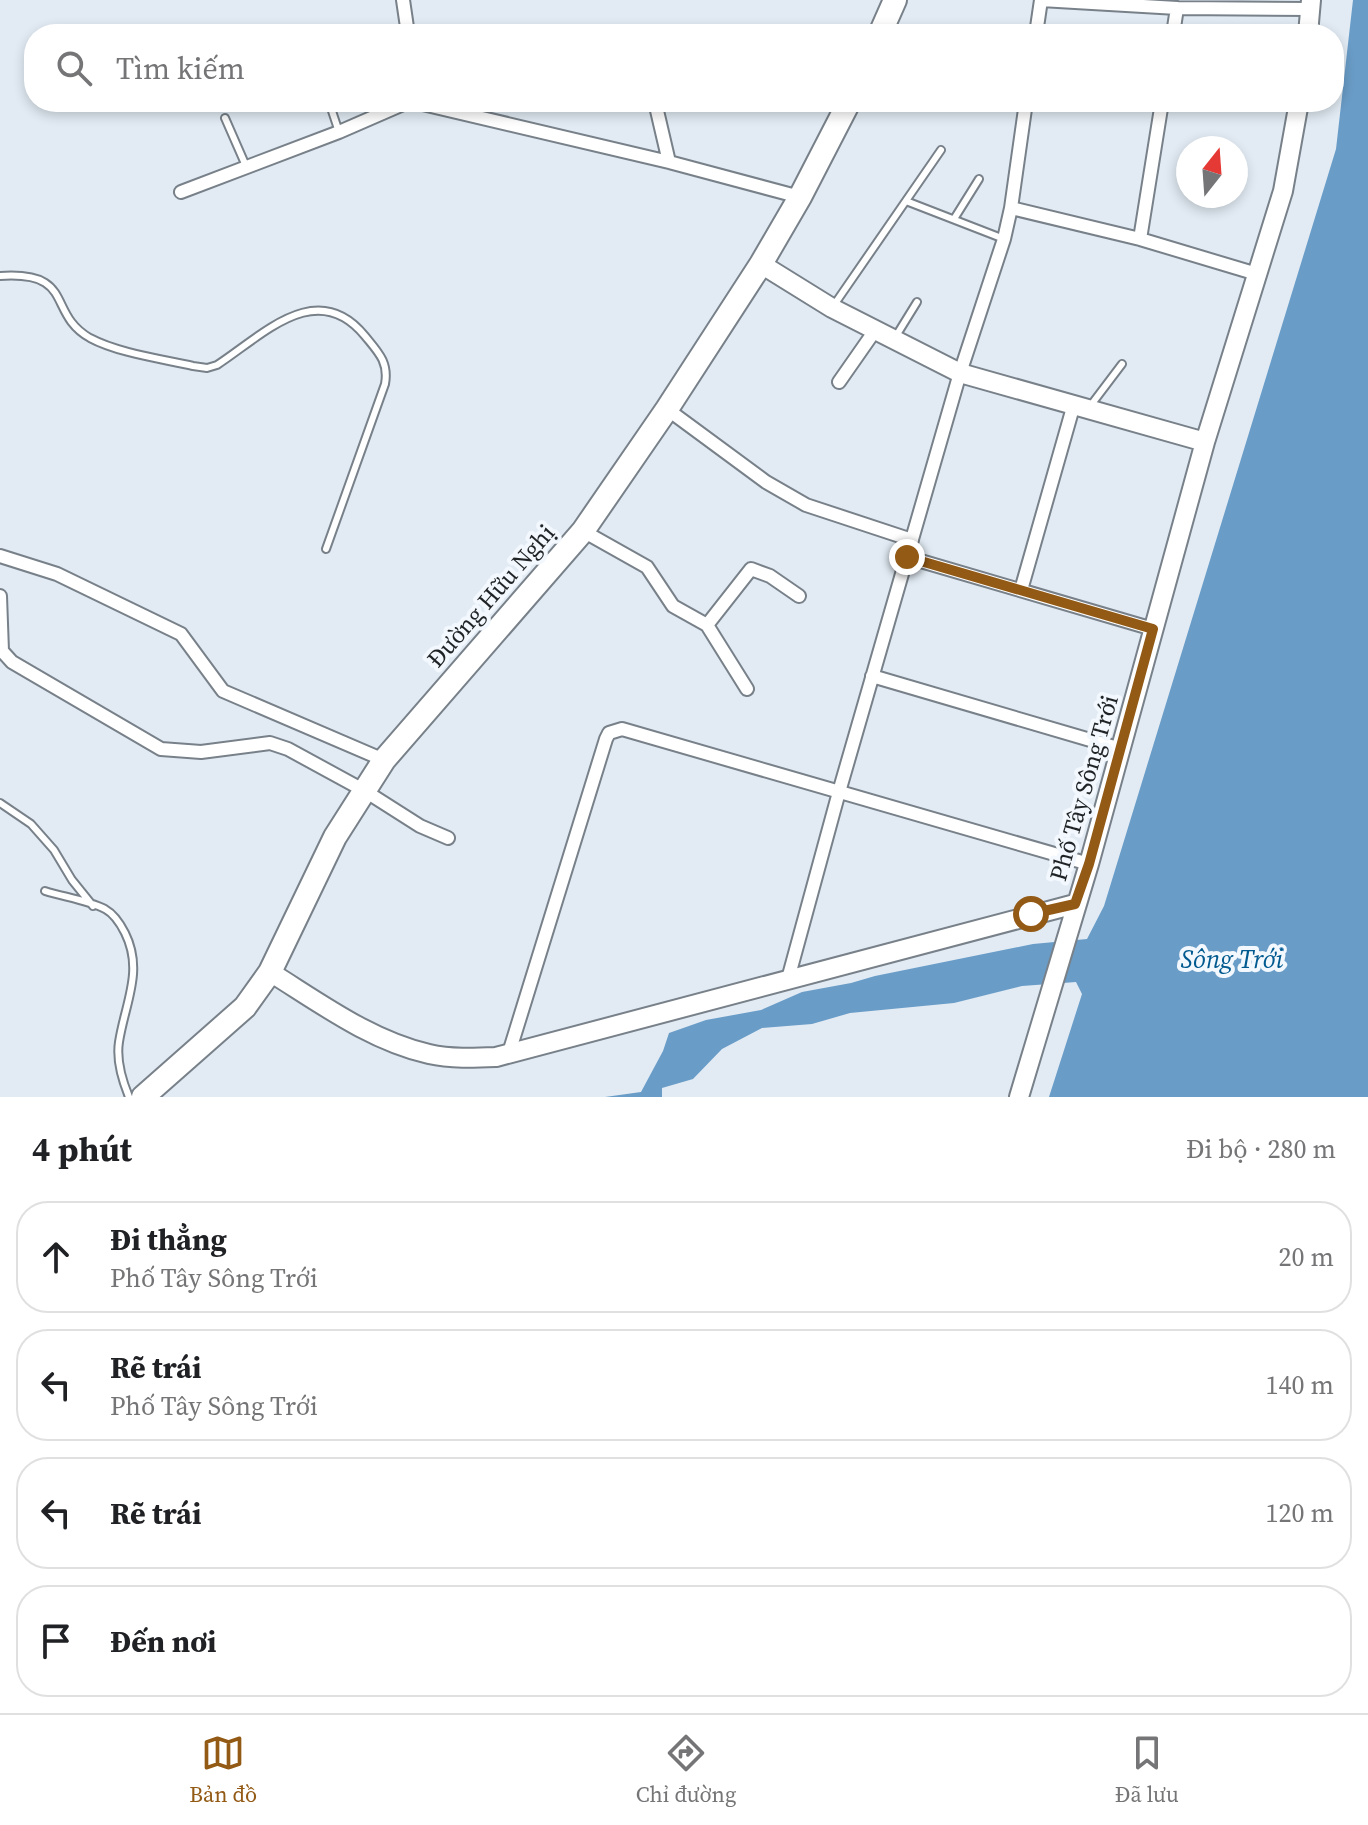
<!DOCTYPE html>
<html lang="vi">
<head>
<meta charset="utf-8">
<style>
  body { margin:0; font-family:"Source Serif 4",serif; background:#f2f2f2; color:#202124 }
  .compass { position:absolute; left:1176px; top:136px; width:72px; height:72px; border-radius:50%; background:#fff; box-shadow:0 4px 12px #0003; rotate:17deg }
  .stop { position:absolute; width:24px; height:24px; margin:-18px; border:6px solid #935a15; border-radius:50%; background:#fff }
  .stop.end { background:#935a15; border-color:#fff; box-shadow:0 2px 8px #0008 }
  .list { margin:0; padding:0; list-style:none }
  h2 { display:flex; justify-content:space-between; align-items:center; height:104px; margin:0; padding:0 32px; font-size:34px }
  h2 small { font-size:26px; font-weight:400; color:#757577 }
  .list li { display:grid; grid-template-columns:52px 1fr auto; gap:24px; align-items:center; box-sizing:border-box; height:112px; margin:0 16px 16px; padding:0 16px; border:2px solid #e0e0e0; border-radius:32px }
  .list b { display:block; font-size:30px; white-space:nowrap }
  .list p { margin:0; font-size:26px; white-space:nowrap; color:#757577 }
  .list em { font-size:26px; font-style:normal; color:#757577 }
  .icon { flex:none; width:44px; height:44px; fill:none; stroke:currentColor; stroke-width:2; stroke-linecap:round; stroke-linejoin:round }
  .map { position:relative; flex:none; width:1368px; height:1097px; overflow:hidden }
  .search { position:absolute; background:#fff; box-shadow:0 4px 12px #0003; left:24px; right:24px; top:24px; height:88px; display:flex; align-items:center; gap:20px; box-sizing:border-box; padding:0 28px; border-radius:32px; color:#757577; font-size:30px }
  .sheet { height:616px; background:#fff }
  nav { display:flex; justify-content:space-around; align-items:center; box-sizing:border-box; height:112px; border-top:2px solid #e0e0e0; background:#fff; font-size:22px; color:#757577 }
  nav a { display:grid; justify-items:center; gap:4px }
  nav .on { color:#935a15 }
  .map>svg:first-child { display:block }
  .water { fill:#699cc7 }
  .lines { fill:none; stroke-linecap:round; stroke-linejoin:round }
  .lane-casing { stroke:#788189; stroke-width:10 }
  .street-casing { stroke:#788189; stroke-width:16 }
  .secondary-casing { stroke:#788189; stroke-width:22 }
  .highway-casing { stroke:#788189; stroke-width:26 }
  .lane { stroke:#fff; stroke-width:6 }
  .street { stroke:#fff; stroke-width:12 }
  .secondary { stroke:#fff; stroke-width:18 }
  .highway { stroke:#fff; stroke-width:22 }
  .route { stroke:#935a15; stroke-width:10 }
  .labels { text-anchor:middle; stroke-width:8; stroke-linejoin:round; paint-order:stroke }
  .street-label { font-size:24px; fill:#1f2326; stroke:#f2f8fd }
  .water-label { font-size:26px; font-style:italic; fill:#00598f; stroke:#f2f8fd }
</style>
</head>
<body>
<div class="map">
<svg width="1368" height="1097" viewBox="0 0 1368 1097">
  <rect width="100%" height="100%" fill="#e2ebf4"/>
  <path class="water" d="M 1353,0 L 1368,0 L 1368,1097 L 1049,1097 L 1082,994 L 1076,982 L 1022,986 L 954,1003 L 850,1013 L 812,1024 L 762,1028 L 722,1049 L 693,1079 L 662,1088 L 662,1097 L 605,1097 L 641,1092 L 663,1051 L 669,1033 L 706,1020 L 761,1010 L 802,992 L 851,983 L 875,976 L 1033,944 L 1087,939 L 1104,906 L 1336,149 Z"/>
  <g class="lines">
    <g class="lane-casing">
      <path id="lane" d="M 329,102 L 339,132
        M 225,118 L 246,166
        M 906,201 L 1004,239
        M 954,219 L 979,179
        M 0,276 C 76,271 46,313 90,338 C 118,353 162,359 193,366 L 207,368 L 217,365 C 263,335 317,277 365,336 C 378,352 389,362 385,384 L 326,549
        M 834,305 L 941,150
        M 896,336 L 917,302
        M 1091,405 L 1122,364
        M 0,803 L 31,824 L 54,850 L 72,880 L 93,906
        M 45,891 C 64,897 87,900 105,909 C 114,914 120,923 125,933 C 144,971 125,1003 119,1042 C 116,1061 122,1080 129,1097"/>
    </g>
    <g class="street-casing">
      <path id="street" d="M 403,0 L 408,34
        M 1041,0 L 1177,8 L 1310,9
        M 1036,34 L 1041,0
        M 1173,34 L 1177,8
        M 414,102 L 669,162 L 800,197
        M 655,102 L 669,162
        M 181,192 L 339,132 L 408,102
        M 1011,208 L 1140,239 L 1257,274
        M 1140,239 L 1162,102
        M 839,382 L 876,329
        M 667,409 L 766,482 L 806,505 L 912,540
        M 583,531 L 647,567 L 673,606 L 707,625 L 747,689
        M 0,556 L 57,574 L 181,634 L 223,691 L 384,760
        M 907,557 L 1153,629
        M 1021,590 L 1074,404
        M 0,596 L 2,651 L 12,662 L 161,749 L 201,752 L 270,743 L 288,749 L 365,791 L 420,826 L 448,838
        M 707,625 L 751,569 L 770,576 L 799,596
        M 872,676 L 1121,749
        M 788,979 L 839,792 L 960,373 L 1004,239 L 1011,208 L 1026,102
        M 508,1056 L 606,739 L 609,733 L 622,729 L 1089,864"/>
    </g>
    <g class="secondary-casing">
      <path id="secondary" d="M 1308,34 L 1311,0
        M 761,264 L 832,308 L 960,373 L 1205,442
        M 270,972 C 320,1003 371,1041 429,1054 C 451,1059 474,1058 496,1057 L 1075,904
        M 1019,1097 L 1089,864 L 1205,442 L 1283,191 L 1299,102"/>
    </g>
    <g class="highway-casing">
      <path id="highway" d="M 880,34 L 895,0
        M 143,1097 L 245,1007 L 270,972 L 335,837 L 384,760 L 583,531 L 667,409 L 761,264 L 800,197 L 849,102"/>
    </g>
    <use href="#lane" class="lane"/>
    <use href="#street" class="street"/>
    <use href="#secondary" class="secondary"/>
    <use href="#highway" class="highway"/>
  </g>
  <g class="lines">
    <path class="route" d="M 907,557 L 1153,629 L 1089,864 L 1075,904 L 1031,914"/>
  </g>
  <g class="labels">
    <g class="street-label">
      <text transform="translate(491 596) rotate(-49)" y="8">Đường Hữu Nghị</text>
      <text transform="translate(1084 788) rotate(-74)" y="8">Phố Tây Sông Trới</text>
    </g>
    <g class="water-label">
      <text x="1232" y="968">Sông Trới</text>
    </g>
  </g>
</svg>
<svg class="compass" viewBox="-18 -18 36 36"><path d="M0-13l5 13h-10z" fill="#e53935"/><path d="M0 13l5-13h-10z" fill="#757577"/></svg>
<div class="stop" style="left:1031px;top:914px"></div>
<div class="stop end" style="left:907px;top:557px"></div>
<div class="search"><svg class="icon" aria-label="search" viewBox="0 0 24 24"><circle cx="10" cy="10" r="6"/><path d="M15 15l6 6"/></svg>Tìm kiếm</div>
</div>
<section class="sheet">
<h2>4 phút<small>Đi bộ · 280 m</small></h2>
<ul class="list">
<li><svg class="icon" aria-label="ahead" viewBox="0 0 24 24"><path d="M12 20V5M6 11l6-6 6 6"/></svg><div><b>Đi thẳng</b><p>Phố Tây Sông Trới</p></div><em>20 m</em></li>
<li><svg class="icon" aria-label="left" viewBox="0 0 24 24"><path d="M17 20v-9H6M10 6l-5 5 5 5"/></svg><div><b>Rẽ trái</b><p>Phố Tây Sông Trới</p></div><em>140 m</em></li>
<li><svg class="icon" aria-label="left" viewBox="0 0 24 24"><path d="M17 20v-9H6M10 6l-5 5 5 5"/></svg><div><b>Rẽ trái</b></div><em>120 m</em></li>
<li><svg class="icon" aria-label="arrive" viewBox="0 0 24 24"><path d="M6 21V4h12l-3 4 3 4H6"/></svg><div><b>Đến nơi</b></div></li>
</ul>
</section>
<nav>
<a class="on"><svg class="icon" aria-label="map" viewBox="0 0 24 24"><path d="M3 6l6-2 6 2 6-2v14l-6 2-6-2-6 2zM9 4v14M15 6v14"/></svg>Bản đồ</a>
<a><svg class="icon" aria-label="directions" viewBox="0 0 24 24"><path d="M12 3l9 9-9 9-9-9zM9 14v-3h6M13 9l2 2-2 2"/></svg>Chỉ đường</a>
<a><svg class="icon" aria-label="saved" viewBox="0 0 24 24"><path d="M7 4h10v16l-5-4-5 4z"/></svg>Đã lưu</a>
</nav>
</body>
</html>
